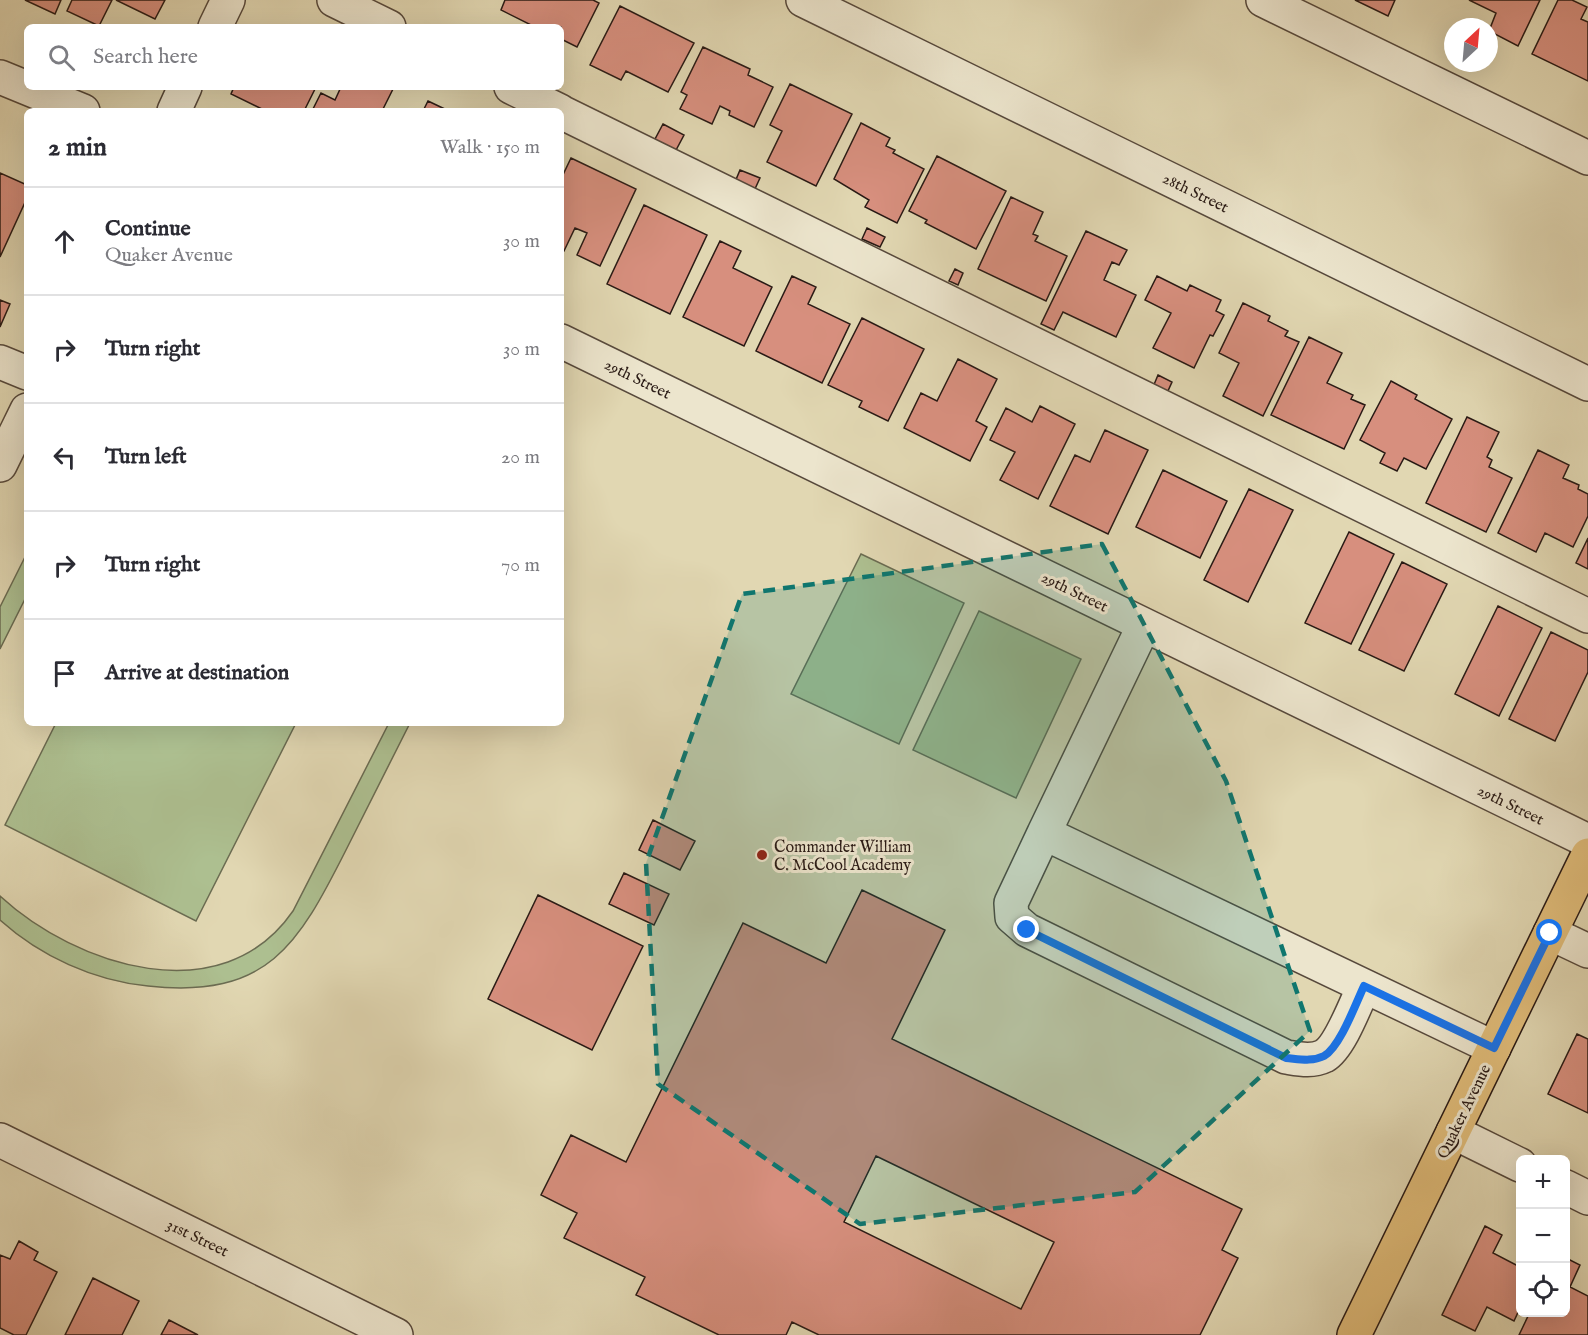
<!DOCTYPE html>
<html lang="en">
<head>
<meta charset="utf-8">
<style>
  body { margin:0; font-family:"IM FELL English",serif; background:#f7f7f7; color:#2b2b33 }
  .controls { position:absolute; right:18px; bottom:18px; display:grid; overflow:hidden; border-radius:9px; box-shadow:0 6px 24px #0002 }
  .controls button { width:54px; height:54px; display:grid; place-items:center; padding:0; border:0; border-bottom:2px solid #e1e1e2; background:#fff; color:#2b2b33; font:30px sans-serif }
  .compass { position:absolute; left:1444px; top:18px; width:54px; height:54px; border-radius:50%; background:#fff; box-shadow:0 6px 24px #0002; rotate:26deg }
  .stop { position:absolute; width:18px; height:18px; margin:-14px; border:4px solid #1a73e8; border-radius:50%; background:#fff }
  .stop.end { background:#1a73e8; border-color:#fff; box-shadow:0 2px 6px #0008 }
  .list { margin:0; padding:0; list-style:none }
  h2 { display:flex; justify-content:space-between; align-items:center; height:78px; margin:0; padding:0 24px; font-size:26px }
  h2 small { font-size:20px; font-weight:400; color:#7c7c81 }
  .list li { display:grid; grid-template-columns:39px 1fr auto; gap:18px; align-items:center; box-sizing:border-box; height:108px; padding:0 24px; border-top:2px solid #e1e1e2 }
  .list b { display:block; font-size:22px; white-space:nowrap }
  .list p { margin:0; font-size:20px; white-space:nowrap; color:#7c7c81 }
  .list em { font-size:20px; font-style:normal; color:#7c7c81 }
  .icon { flex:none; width:33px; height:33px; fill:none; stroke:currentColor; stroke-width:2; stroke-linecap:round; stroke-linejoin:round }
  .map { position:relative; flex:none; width:1588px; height:1335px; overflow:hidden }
  .search { position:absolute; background:#fff; box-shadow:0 6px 24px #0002; left:24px; top:24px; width:540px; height:66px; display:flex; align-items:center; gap:15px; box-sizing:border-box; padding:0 21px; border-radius:9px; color:#7c7c81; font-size:22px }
  .panel { position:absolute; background:#fff; box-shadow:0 6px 24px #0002; left:24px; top:108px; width:540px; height:618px; border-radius:9px }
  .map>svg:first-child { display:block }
  .green { fill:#adbf90; stroke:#6b6c52; stroke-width:1.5 }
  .building { fill:#d78f7e; stroke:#291a15; stroke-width:1.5; fill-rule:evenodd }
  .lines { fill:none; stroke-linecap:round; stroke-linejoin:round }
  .minor-casing { stroke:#57493c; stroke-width:36 }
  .major-casing { stroke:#291a15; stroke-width:36 }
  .minor { stroke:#ece5cd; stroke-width:33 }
  .major { stroke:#e0bc79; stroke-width:33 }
  .route { stroke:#1a73e8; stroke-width:8 }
  .marked { fill:#0f766e; fill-opacity:0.2; stroke:#0f766e; stroke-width:4.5; stroke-dasharray:12 8; stroke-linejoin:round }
  .poi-dot { fill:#8f2418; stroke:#ece5cd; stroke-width:2 }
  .labels { text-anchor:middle; stroke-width:6; stroke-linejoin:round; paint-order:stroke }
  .street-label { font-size:16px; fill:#291a15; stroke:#ece5cd }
  .poi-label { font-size:16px; fill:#291a15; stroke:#ece5cd; text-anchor:start }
</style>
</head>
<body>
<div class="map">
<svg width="1588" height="1335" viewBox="0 0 1588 1335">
  <rect width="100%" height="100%" fill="#e1d7b2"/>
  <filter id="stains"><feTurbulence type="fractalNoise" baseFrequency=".00333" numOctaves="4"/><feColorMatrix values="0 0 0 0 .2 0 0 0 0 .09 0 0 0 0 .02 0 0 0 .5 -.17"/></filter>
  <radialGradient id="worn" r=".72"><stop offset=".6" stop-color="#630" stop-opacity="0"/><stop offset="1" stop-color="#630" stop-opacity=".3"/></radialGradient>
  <path class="green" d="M 27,553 L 27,595 L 0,649 L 0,607 Z
    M 861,554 L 964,603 L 899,744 L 791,694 Z
    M 979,611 L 1081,659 L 1016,798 L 913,750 Z
    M 56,723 L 296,723 L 196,921 L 5,825 Z
    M 389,723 L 410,723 C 389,765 368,807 346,850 C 298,945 268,999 148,986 C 94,981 40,956 0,920 L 0,896 C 76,966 222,1014 293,911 Z"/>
  <path class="building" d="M 25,0 L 61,0 L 55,14 Z
    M 72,0 L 112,0 L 99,26 L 67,11 Z
    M 116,0 L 165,0 L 155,19 Z
    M 505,0 L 593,0 L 599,3 L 577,47 L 561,39 L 561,27 L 535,27 L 501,10 Z
    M 1355,0 L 1395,0 L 1388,16 Z
    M 1469,0 L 1540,0 L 1518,46 L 1489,31 L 1496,13 Z
    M 1558,0 L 1572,0 L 1587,7 L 1581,19 L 1588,22 L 1588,81 L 1532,54 Z
    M 620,6 L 694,43 L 668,92 L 626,71 L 621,80 L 590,65 Z
    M 703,47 L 750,69 L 748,75 L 773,87 L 754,127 L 729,115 L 730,111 L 720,106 L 712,124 L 680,109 L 687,95 L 681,92 Z
    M 790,84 L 852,114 L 816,186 L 767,162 L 782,131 L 770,125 Z
    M 234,87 L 316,87 L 304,111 L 266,111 L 231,94 Z
    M 341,87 L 394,87 L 382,111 L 312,111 L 321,93 L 335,100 Z
    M 428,101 L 449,111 L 423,111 Z
    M 861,123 L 890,138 L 886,146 L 895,150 L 893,153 L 924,169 L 897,223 L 865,207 L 869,200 L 834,179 Z
    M 663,124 L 684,135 L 675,152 L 654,141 Z
    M 937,156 L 1006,191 L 976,249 L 925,223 L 927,220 L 909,211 Z
    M 571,158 L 636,189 L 600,266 L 577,255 L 587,233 L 575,228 L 564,251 L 561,249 L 561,179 Z
    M 740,170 L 760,178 L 754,191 L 735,182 Z
    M 0,173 L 27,185 L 27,198 L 0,257 Z
    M 1011,197 L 1043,212 L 1033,234 L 1038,236 L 1035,241 L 1067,256 L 1046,301 L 978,269 Z
    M 644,205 L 707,235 L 670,314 L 607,284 Z
    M 867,228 L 885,237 L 880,247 L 862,239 Z
    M 1086,231 L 1127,250 L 1119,265 L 1112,262 L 1104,280 L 1136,295 L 1116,337 L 1063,312 L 1054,330 L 1041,324 Z
    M 720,241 L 741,251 L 733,268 L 772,287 L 744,346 L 683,317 Z
    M 955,269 L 963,273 L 958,285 L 949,281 Z
    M 792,276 L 816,287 L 808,304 L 850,324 L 822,383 L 756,351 Z
    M 1157,276 L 1187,291 L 1190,285 L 1221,300 L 1216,311 L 1224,315 L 1213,336 L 1210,335 L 1194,368 L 1153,348 L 1171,313 L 1145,300 Z
    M 0,300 L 10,304 L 0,327 Z
    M 1243,303 L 1270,316 L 1268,321 L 1288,331 L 1285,336 L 1299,342 L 1263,416 L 1223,396 L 1239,363 L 1219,353 Z
    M 862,318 L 924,349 L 888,421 L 859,407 L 862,401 L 828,385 Z
    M 1309,337 L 1342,353 L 1327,383 L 1353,395 L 1351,399 L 1365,405 L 1344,449 L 1271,415 Z
    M 958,359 L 997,379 L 976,421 L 987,427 L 970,461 L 904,428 L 921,393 L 937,401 Z
    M 1158,375 L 1172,382 L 1167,393 L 1153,387 Z
    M 1391,381 L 1417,395 L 1415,399 L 1452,419 L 1426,469 L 1404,458 L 1397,471 L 1380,463 L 1385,453 L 1360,440 Z
    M 1040,406 L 1075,424 L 1038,499 L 1000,480 L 1015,452 L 990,440 L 1006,408 L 1032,422 Z
    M 1467,417 L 1499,432 L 1487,457 L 1492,460 L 1489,467 L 1512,478 L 1486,532 L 1426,503 Z
    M 1105,430 L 1148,450 L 1108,534 L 1050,506 L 1075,455 L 1090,462 Z
    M 1538,450 L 1569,465 L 1563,478 L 1579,485 L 1578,489 L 1588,494 L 1588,516 L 1573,547 L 1545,533 L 1536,552 L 1498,533 Z
    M 1163,470 L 1227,501 L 1200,558 L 1136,527 Z
    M 1249,489 L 1293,510 L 1248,602 L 1204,580 Z
    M 1349,532 L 1394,554 L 1351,644 L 1305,623 Z
    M 1588,538 L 1588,569 L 1576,563 Z
    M 1402,562 L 1447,584 L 1404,671 L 1359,650 Z
    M 1498,606 L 1542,628 L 1499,716 L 1455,694 Z
    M 1551,632 L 1588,650 L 1588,672 L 1555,741 L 1509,719 Z
    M 653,820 L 695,841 L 680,870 L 639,850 Z
    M 624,873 L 669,894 L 654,925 L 609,904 Z
    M 862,890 L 945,930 L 892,1039 L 1242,1209 L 1222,1250 L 1238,1258 L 1200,1335 L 819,1335 L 792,1322 L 786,1335 L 719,1335 L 636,1295 L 645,1277 L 564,1238 L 577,1213 L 541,1195 L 571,1135 L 626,1162 L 743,923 L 826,963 ZM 876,1156 L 1054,1242 L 1021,1309 L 844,1222 Z
    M 538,895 L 643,946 L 592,1050 L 488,999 Z
    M 1577,1034 L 1588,1039 L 1588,1113 L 1548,1094 Z
    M 1485,1226 L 1502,1235 L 1493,1253 L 1520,1267 L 1520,1308 L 1514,1321 L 1487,1307 L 1475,1331 L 1442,1315 Z
    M 19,1241 L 38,1252 L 34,1260 L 57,1272 L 26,1335 L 14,1335 L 0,1328 L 0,1255 L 10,1259 Z
    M 1566,1258 L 1580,1265 L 1570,1287 L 1588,1296 L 1588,1335 L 1519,1335 L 1530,1312 L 1566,1312 Z
    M 93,1278 L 139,1301 L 122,1335 L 65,1335 Z
    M 169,1320 L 198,1335 L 161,1335 Z"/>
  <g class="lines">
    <g class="minor-casing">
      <path id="minor" d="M 334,0 L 389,27
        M 803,0 L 1588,384
        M 1263,0 L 1588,158
        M 215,27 L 228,0
        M 0,77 L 83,111
        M 511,87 L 560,111
        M 174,111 L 185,87
        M 561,112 L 1588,616
        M 561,341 L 1588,841
        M 0,362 L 27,373
        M 0,465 L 27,410
        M 1144,625 L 1044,833 L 1494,1048
        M 1044,833 L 1011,903 L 1012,917 L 1027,930 L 1286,1057 C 1299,1059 1312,1062 1324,1056 C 1340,1047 1356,1003 1364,986
        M 1550,933 L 1588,951
        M 1453,1132 L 1520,1165
        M 0,1140 L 396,1335
        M 1566,1187 L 1588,1198"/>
    </g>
    <g class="major-casing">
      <path id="major" d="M 1354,1335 L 1588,855"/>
    </g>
    <use href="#minor" class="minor"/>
    <use href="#major" class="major"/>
  </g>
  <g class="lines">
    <path class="route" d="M 1027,930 L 1286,1058 C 1299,1059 1312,1062 1324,1056 C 1340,1047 1356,1003 1364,986 L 1494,1048 L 1550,933"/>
  </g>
  <path class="marked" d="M 1102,544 L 1226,781 L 1310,1031 L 1135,1192 L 860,1224 L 658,1084 L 646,863 L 742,594 Z"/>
  <circle class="poi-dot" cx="762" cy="855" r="6"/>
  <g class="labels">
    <g class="street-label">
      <text transform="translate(1196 192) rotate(26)" y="6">28th Street</text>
      <text transform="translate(638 378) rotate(26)" y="6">29th Street</text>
      <text transform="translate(1075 591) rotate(26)" y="6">29th Street</text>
      <text transform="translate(1511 804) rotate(26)" y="6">29th Street</text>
      <text transform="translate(1463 1111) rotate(-64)" y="6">Quaker Avenue</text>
      <text transform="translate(198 1237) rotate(26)" y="6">31st Street</text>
    </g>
    <g class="poi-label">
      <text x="774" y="852">Commander William<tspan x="774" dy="18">C. McCool Academy</tspan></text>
    </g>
  </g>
  <rect width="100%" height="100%" filter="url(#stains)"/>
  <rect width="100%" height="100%" fill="url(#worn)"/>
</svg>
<div class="controls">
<button>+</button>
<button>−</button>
<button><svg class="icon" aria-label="locate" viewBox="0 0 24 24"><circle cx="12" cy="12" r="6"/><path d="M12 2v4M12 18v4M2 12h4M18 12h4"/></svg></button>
</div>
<svg class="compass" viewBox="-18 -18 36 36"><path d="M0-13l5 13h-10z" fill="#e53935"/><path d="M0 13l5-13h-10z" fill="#7c7c81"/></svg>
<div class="stop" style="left:1550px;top:933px"></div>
<div class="stop end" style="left:1027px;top:930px"></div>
<div class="search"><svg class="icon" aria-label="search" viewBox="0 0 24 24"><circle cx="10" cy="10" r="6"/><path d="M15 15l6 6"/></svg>Search here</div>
<section class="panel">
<h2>2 min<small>Walk · 150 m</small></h2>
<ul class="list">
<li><svg class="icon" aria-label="ahead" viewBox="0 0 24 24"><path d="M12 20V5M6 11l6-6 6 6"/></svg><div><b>Continue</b><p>Quaker Avenue</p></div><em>30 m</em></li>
<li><svg class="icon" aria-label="right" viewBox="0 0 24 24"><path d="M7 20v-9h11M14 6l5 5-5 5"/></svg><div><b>Turn right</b></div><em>30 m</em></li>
<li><svg class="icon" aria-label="left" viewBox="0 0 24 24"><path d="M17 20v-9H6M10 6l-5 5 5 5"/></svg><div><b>Turn left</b></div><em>20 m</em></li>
<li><svg class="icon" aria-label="right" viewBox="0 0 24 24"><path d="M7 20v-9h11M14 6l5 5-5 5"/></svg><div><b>Turn right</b></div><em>70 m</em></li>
<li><svg class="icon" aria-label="arrive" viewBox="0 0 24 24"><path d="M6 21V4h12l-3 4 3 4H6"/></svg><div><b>Arrive at destination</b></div></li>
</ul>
</section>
</div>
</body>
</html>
